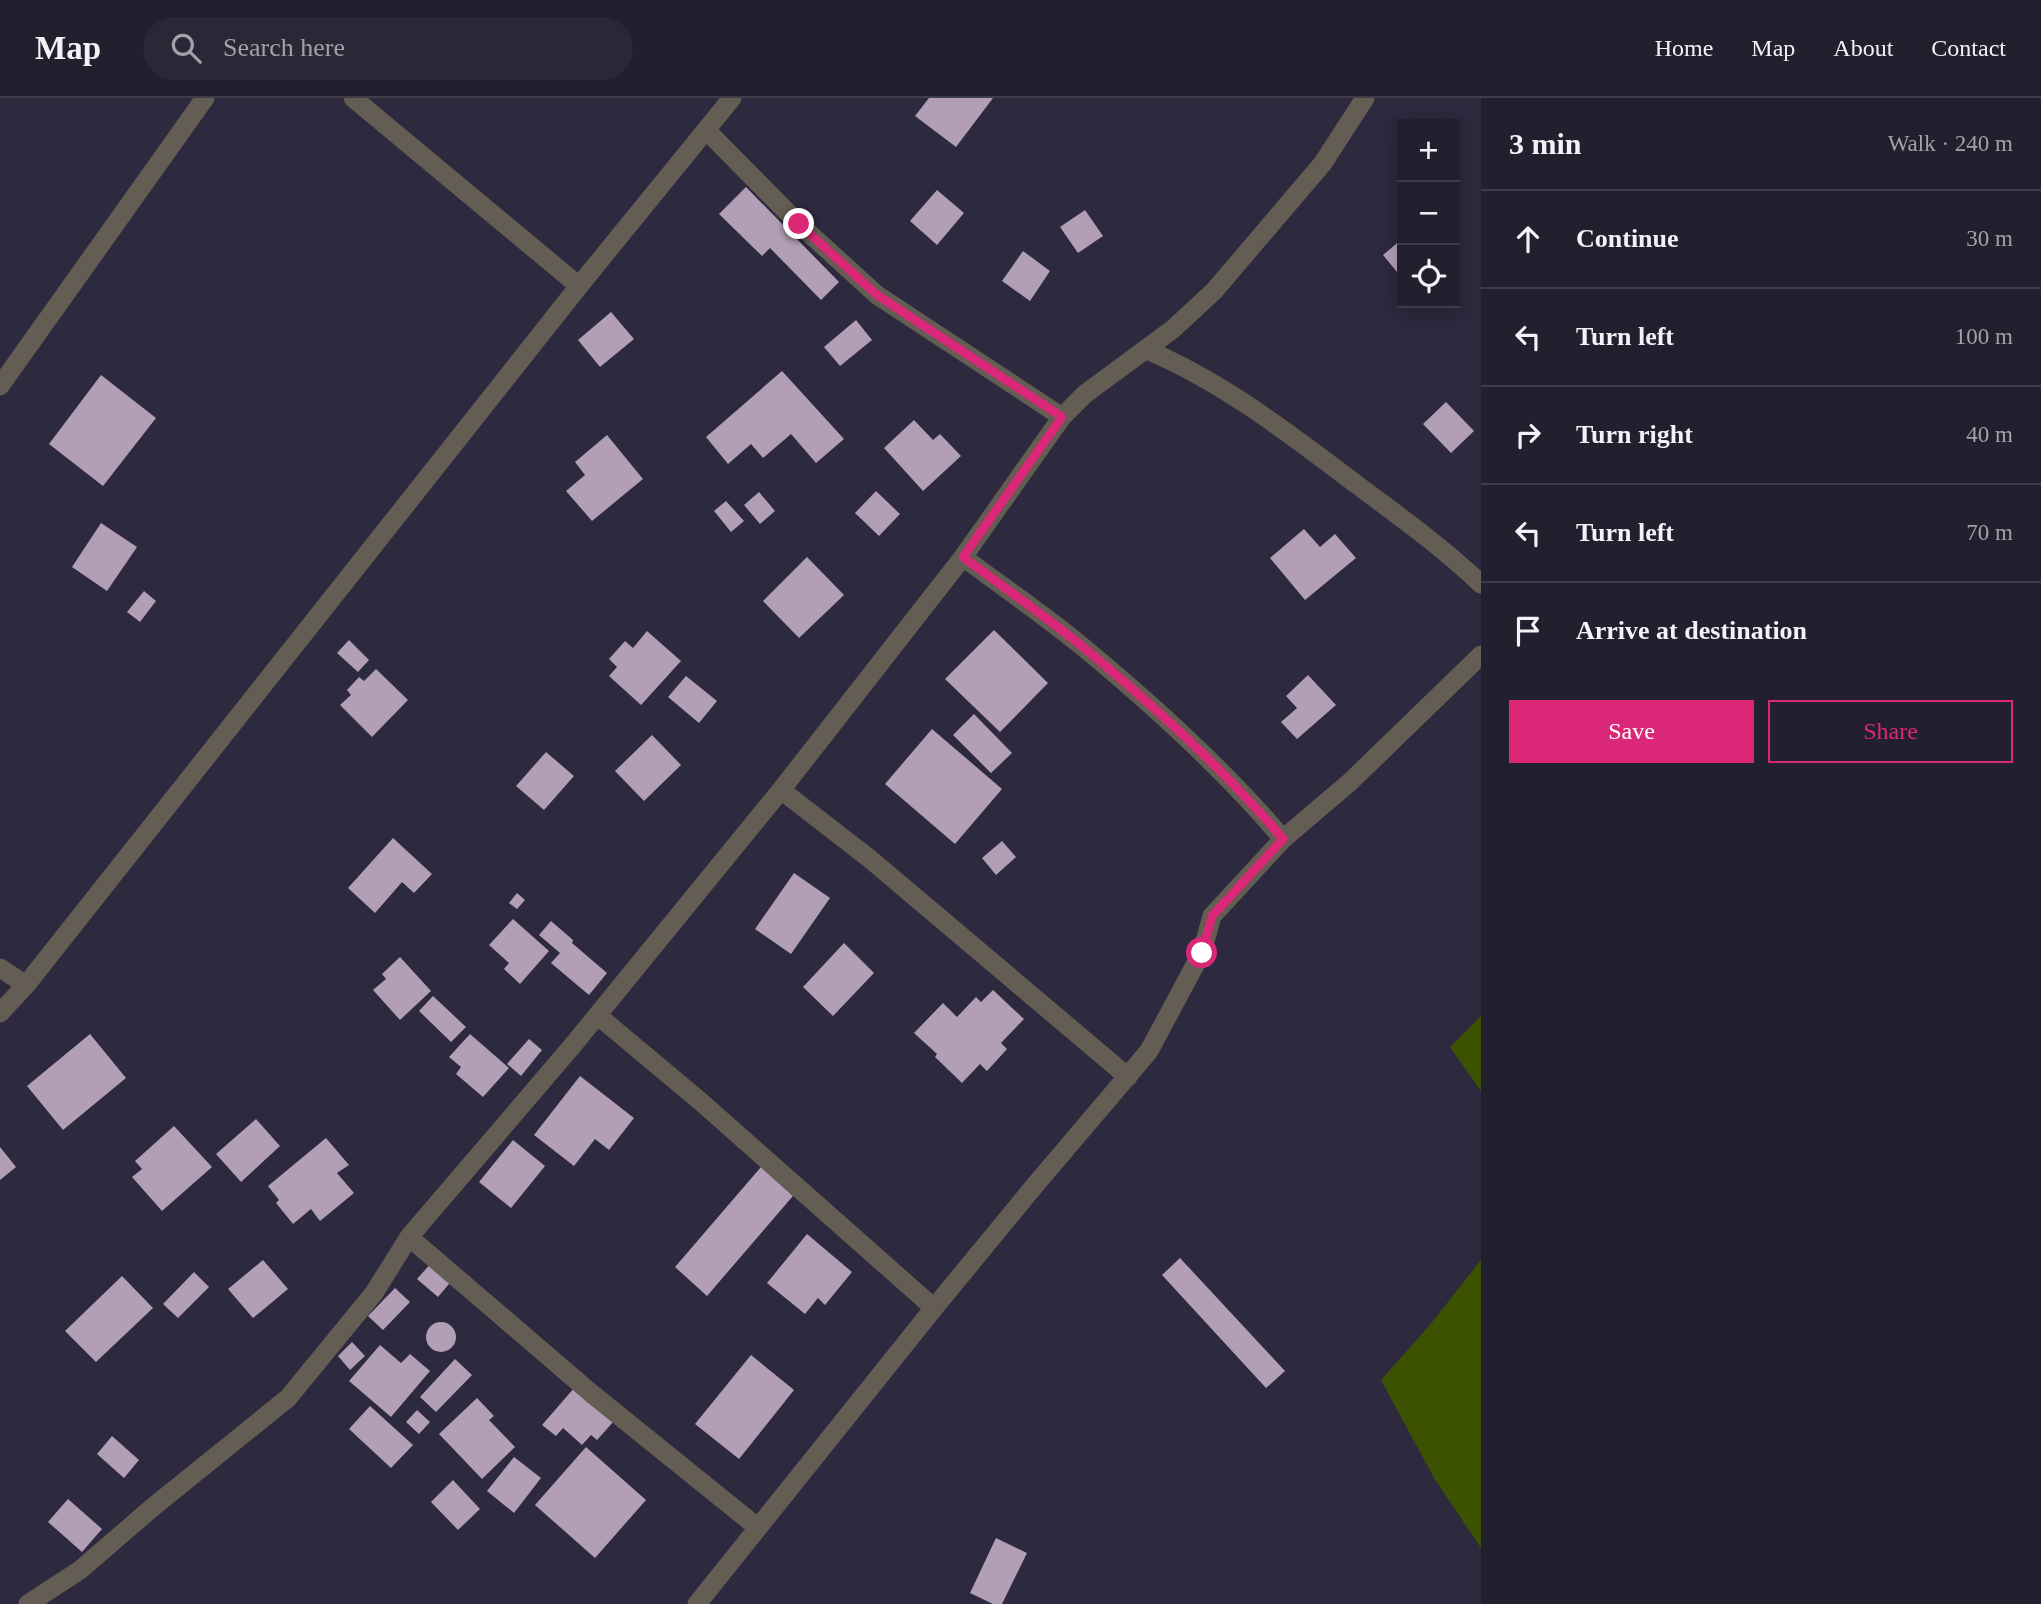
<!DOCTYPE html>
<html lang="en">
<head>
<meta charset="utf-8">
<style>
  body { margin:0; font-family:"Times New Roman",serif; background:#2a2736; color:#f1f3f6 }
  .controls { position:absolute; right:21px; top:21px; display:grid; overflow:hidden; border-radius:0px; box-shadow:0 4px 18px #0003 }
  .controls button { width:63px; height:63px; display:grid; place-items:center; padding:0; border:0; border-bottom:2px solid #3f3d4a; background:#221f2e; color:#f1f3f6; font:35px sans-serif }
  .stop { position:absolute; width:21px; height:21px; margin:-16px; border:5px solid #db2777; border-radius:50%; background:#fff }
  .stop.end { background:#db2777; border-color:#fff; box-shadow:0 2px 7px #0008 }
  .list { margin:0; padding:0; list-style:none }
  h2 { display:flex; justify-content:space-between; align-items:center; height:91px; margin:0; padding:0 28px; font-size:30px }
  h2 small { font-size:23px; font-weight:400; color:#a2a2aa }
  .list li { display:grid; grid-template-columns:46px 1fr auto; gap:21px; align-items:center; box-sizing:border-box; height:98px; padding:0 28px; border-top:2px solid #3f3d4a }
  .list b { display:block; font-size:26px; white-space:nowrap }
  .list em { font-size:23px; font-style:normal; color:#a2a2aa }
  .actions { display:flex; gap:14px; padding:21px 28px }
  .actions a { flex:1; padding:16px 0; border:2px solid #db2777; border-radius:0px; text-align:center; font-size:24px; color:#db2777 }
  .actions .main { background:#db2777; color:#fff }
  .icon { flex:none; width:38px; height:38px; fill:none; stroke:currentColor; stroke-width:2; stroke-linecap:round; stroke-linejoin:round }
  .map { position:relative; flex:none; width:1481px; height:1506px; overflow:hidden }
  header { display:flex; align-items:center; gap:42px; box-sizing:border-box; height:98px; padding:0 35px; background:#221f2e; border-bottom:2px solid #3f3d4a }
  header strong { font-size:33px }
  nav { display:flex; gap:38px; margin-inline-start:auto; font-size:24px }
  .search { width:490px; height:63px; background:#2a2736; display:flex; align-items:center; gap:18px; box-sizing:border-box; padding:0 24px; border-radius:38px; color:#a2a2aa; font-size:26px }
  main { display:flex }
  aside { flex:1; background:#221f2e }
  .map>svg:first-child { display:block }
  .green { fill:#3d5200 }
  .building { fill:#b29fb6 }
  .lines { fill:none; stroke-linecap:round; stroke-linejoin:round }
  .minor { stroke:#645d53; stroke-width:19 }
  .route { stroke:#db2777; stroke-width:9 }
</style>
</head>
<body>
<header>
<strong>Map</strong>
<div class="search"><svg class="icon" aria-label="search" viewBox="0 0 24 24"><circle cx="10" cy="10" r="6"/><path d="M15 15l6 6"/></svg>Search here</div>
<nav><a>Home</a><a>Map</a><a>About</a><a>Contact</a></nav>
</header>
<main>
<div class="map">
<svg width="1481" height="1506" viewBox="0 0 1481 1506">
  <rect width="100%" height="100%" fill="#2d293e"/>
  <path class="green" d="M 1481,918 L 1481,993 L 1450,949 Z
    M 1481,1162 L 1481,1450 L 1434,1380 L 1381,1282 L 1429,1228 Z"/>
  <path class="building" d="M 929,0 L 993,0 L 956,49 L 915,18 Z
    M 746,89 L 839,184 L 821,202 L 770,150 L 762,158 L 719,116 Z
    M 937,92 L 964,115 L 937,147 L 910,123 Z
    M 1085,112 L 1103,138 L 1078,155 L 1060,129 Z
    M 1402,141 L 1402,180 L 1383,157 Z
    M 1023,153 L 1050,173 L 1030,203 L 1002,183 Z
    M 611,214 L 634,241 L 600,269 L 578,242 Z
    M 856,222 L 872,242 L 840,268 L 824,249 Z
    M 782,273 L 844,341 L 816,365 L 791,336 L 763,360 L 751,346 L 728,366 L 706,339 Z
    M 101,277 L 156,320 L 103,388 L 49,346 Z
    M 1446,304 L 1474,333 L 1451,355 L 1423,326 Z
    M 914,322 L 933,342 L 940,336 L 961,358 L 923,393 L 884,350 Z
    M 607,337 L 643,381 L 592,423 L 566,393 L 585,377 L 575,364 Z
    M 876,393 L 900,416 L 879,438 L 855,415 Z
    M 759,394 L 775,413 L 760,426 L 744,407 Z
    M 726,403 L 744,423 L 731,434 L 714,413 Z
    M 101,425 L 137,449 L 107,493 L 72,469 Z
    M 1304,431 L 1320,449 L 1335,436 L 1356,460 L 1305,502 L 1270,460 Z
    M 807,459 L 844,497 L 799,540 L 763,503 Z
    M 144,493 L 156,503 L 140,524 L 127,514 Z
    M 994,532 L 1048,585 L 1000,634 L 945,581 Z
    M 647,533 L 681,563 L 641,607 L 609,578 L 617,569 L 609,561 L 625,543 L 633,550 Z
    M 349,542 L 369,562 L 358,574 L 337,555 Z
    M 376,571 L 408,602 L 372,639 L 340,607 L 351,597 L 347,592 L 359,579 L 364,583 Z
    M 1308,577 L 1336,607 L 1297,641 L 1281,624 L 1297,610 L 1286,598 Z
    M 686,578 L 717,603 L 699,625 L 668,599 Z
    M 974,616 L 1012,655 L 991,675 L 953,637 Z
    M 932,631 L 1002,691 L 955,746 L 885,686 Z
    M 652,637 L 681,667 L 644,703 L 615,673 Z
    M 546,654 L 574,678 L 544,712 L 516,688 Z
    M 393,740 L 432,776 L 414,795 L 402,784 L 375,815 L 348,790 Z
    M 1002,743 L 1016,759 L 996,777 L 982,760 Z
    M 794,775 L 830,800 L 791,856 L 755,831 Z
    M 517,795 L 525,802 L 517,811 L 509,805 Z
    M 513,821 L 549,853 L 520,886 L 504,871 L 509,865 L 489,847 Z
    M 551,823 L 573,842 L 572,845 L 607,875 L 589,897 L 551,865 L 560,855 L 539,837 Z
    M 844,845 L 874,875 L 833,918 L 803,889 Z
    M 400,859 L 431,893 L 400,922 L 373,892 L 386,881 L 382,876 Z
    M 993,892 L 1024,921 L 1001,945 L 1007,951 L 987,973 L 980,966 L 962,985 L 935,959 L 937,956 L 914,935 L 943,905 L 957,919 L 976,899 L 981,904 Z
    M 433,898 L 466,929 L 451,944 L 419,913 Z
    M 90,936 L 126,980 L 63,1032 L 27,988 Z
    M 470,936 L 509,970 L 483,999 L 456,976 L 461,969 L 449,959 Z
    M 529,941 L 542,952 L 521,978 L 507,966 Z
    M 580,978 L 634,1020 L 609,1052 L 595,1041 L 574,1068 L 534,1037 Z
    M 256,1021 L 280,1048 L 241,1084 L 216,1056 Z
    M 174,1028 L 212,1069 L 162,1113 L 132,1079 L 142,1071 L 135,1063 Z
    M 326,1040 L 349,1067 L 337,1075 L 354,1095 L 320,1123 L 311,1111 L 293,1126 L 276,1105 L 279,1102 L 268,1088 Z
    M 513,1042 L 545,1068 L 511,1110 L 479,1084 Z
    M 0,1049 L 16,1069 L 0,1082 Z
    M 761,1069 L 793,1098 L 707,1198 L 675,1169 Z
    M 807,1136 L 852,1174 L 825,1207 L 818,1200 L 805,1216 L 767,1185 Z
    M 1180,1160 L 1285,1273 L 1266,1290 L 1162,1177 Z
    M 263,1162 L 288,1191 L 253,1220 L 228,1191 Z
    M 433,1163 L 454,1180 L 438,1199 L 417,1181 Z
    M 194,1174 L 209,1189 L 178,1220 L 163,1206 Z
    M 122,1178 L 153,1210 L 96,1264 L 65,1233 Z
    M 395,1190 L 410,1204 L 383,1232 L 368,1218 Z
    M426 1239a15 15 0 1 1 30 0a15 15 0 1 1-30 0Z
    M 352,1244 L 365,1258 L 350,1272 L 338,1258 Z
    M 380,1247 L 401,1265 L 410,1256 L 430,1273 L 391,1319 L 349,1283 Z
    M 751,1257 L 794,1292 L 739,1361 L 695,1326 Z
    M 455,1261 L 472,1277 L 436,1314 L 420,1299 Z
    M 575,1289 L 614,1323 L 597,1342 L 591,1337 L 582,1347 L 563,1330 L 556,1338 L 542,1327 Z
    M 477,1300 L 494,1318 L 489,1322 L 515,1349 L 482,1381 L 439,1336 Z
    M 370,1308 L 413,1347 L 391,1370 L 349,1331 Z
    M 417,1312 L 430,1324 L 419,1336 L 406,1324 Z
    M 112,1338 L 139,1362 L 124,1380 L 97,1356 Z
    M 586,1349 L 646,1402 L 595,1460 L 535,1407 Z
    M 514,1359 L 541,1380 L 514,1415 L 487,1393 Z
    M 453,1382 L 480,1411 L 458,1432 L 431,1404 Z
    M 68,1401 L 102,1431 L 82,1454 L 48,1424 Z
    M 996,1440 L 1027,1455 L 1002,1506 L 993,1506 L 970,1495 Z"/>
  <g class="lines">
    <path class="minor" d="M 353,0 L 579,188
      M 707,33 L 799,126 L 877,197 L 1062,319
      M 1147,252 C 1223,284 1291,337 1356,386 C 1400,419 1441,448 1481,486
      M 0,288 L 205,0
      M 963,459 C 1003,489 1044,517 1083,549 C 1153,607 1224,671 1283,741
      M 781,692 L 870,761 L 1128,979
      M 0,870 L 26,887
      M 0,915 L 26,887 L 579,188 L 732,0
      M 597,917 L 700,1003 L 934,1210
      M 757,1429 L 591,1295 L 409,1139 L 573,947 L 781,692 L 963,459 L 1062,319 L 1085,296 L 1173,231 L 1214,193 L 1323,65 L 1365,0
      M 28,1506 L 80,1472 L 153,1409 L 288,1300 L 374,1195 L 409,1139
      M 697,1506 L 934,1210 L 1036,1086 L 1149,953 L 1202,854 L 1212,818 L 1283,741 L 1350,684 L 1481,557"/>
  </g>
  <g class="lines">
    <path class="route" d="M 799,126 L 877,197 L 1062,319 L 963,459 C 1003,489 1044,517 1083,549 C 1153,607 1224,671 1283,741 L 1212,818 L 1202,855"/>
  </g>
</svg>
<div class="controls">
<button>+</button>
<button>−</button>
<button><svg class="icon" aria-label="locate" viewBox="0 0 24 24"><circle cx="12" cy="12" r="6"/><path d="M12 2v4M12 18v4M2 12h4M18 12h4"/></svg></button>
</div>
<div class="stop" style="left:1202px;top:855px"></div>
<div class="stop end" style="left:799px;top:126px"></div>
</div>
<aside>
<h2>3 min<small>Walk · 240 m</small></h2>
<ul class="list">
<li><svg class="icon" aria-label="ahead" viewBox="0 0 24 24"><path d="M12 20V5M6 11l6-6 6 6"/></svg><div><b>Continue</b></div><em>30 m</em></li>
<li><svg class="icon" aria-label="left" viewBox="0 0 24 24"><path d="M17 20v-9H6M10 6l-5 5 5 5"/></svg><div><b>Turn left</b></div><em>100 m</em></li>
<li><svg class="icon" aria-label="right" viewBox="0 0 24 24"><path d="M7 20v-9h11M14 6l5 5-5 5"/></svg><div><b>Turn right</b></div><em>40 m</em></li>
<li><svg class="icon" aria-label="left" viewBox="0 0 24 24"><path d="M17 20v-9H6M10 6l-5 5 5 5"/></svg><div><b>Turn left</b></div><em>70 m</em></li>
<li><svg class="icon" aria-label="arrive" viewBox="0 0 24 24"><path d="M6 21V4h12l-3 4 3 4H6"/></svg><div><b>Arrive at destination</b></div></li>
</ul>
<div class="actions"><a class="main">Save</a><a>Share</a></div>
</aside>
</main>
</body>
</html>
